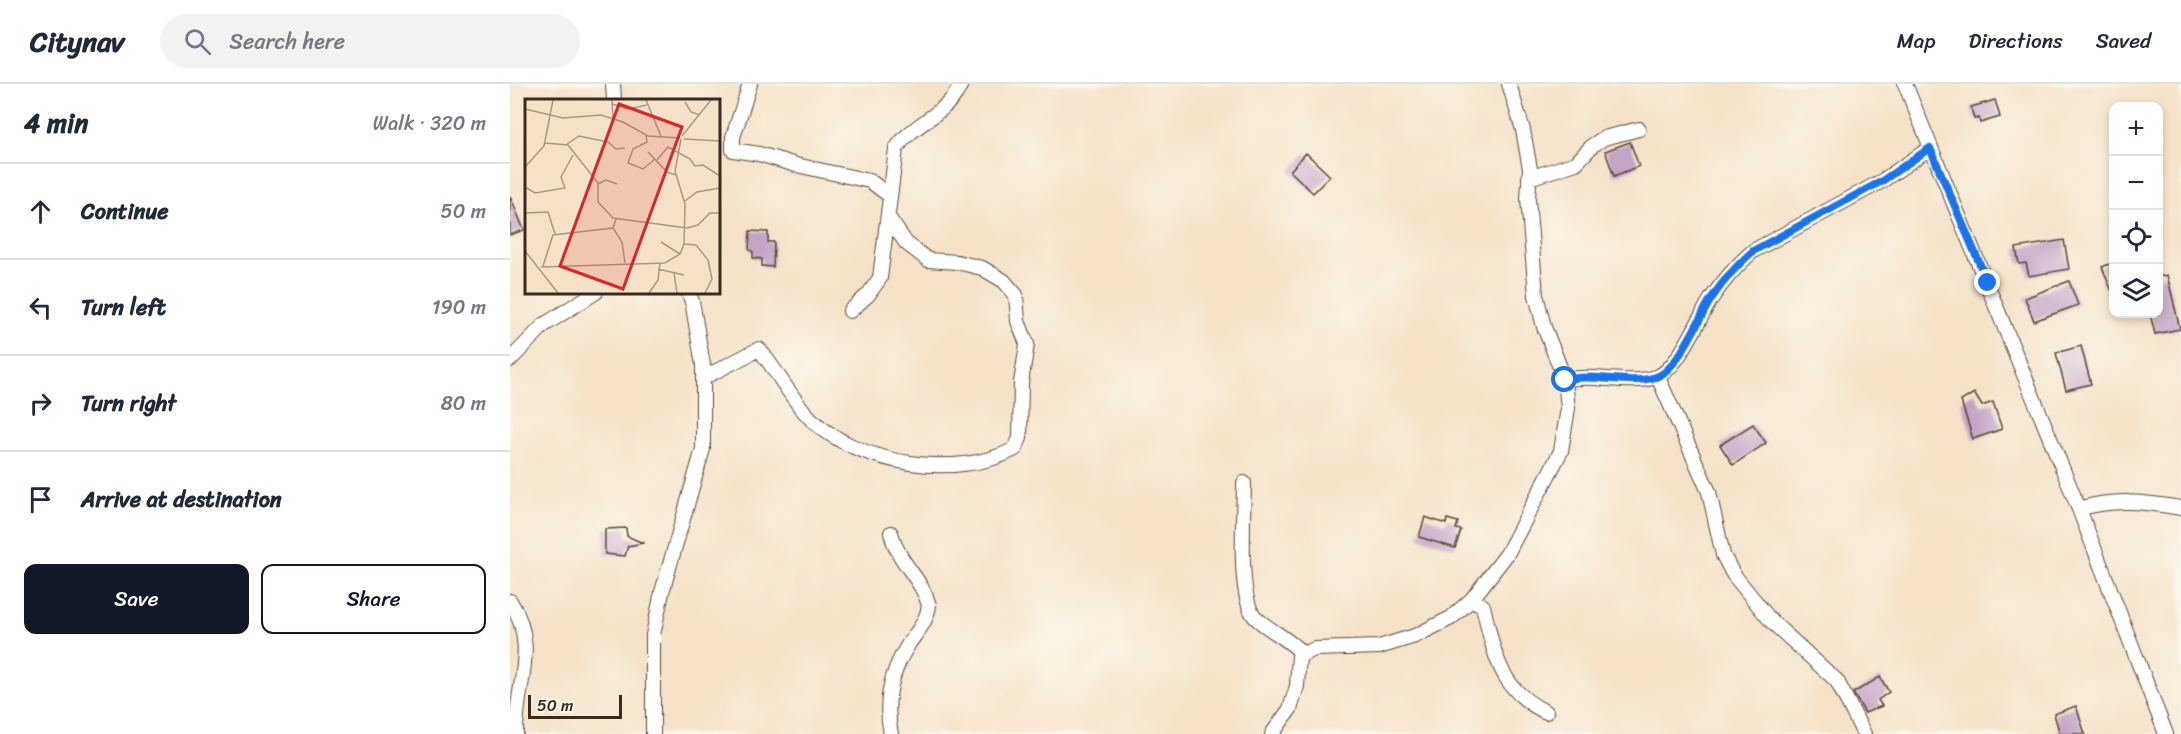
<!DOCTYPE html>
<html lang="en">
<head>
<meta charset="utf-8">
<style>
  body { margin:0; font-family:Sriracha,sans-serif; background:#f2f2f3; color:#1f2937 }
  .controls { position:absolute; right:18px; top:18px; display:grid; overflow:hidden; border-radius:12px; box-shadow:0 3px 9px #0003 }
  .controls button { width:54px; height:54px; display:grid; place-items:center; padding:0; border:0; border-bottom:2px solid #e0e1e3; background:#fff; color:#1f2937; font:30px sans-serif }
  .scale { position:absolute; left:18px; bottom:15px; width:94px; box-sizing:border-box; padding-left:6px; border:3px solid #3b2a1e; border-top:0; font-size:16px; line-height:21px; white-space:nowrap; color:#3b2a1e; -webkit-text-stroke:4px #fbf7ec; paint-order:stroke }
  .stop { position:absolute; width:18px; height:18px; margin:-14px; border:4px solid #1a73e8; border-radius:50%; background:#fff }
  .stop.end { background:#1a73e8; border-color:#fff; box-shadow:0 2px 6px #0008 }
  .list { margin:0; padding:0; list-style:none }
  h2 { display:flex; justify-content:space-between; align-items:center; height:78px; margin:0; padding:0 24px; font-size:26px }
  h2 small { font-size:20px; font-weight:400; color:#747a83 }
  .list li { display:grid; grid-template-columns:39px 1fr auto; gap:18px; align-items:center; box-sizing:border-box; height:96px; padding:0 24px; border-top:2px solid #e0e1e3 }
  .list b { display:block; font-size:22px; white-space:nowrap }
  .list em { font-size:20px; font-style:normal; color:#747a83 }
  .actions { display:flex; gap:12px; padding:18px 24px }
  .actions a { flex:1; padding:14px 0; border:2px solid #111827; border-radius:12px; text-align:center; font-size:21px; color:#111827 }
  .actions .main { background:#111827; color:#fff }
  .icon { flex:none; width:33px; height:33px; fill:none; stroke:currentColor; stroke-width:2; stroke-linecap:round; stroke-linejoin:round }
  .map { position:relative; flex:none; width:1671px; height:650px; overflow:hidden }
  header { display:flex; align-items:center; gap:36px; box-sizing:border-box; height:84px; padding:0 30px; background:#fff; border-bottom:2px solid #e0e1e3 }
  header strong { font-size:28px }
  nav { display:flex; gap:33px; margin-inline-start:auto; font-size:21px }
  .search { width:420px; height:54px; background:#f2f2f3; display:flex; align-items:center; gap:15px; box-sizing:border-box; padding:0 21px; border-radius:33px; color:#747a83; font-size:22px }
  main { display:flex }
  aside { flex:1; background:#fff }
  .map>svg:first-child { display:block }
  .building { fill:#c3a3c6 }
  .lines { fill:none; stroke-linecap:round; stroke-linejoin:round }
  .minor-casing { stroke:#574638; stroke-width:16 }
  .minor { stroke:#fff; stroke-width:14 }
  .route { stroke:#1a73e8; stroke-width:8 }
  .inset-road { fill:none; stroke:#ab9884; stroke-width:1.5 }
  .view { fill:#d62828; fill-opacity:0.15; stroke:#d62828; stroke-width:3 }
  .inset-edge { fill:none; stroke:#3b2a1e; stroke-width:3 }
</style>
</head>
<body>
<header>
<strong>Citynav</strong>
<div class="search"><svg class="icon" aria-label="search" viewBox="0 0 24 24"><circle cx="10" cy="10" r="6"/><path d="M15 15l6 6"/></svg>Search here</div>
<nav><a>Map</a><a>Directions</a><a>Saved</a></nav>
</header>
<main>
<aside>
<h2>4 min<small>Walk · 320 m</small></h2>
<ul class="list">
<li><svg class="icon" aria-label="ahead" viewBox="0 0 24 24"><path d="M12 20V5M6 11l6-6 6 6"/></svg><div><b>Continue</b></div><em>50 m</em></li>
<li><svg class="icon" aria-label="left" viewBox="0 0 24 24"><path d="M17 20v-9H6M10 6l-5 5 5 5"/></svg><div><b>Turn left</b></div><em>190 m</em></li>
<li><svg class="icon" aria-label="right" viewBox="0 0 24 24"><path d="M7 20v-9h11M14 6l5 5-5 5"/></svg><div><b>Turn right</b></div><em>80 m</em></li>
<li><svg class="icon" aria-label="arrive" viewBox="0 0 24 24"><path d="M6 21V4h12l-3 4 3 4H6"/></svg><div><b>Arrive at destination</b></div></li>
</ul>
<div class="actions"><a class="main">Save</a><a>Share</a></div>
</aside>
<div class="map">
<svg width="1671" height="650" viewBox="0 0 1671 650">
  <rect width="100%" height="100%" fill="#fbf7ec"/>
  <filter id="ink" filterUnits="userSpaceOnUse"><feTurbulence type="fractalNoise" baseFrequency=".0167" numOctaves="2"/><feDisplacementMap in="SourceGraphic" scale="12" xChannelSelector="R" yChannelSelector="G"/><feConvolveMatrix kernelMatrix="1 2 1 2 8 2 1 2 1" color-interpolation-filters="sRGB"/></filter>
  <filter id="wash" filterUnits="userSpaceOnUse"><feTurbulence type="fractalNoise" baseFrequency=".008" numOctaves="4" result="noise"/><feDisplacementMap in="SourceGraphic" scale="24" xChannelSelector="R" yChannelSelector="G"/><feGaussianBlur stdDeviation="1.35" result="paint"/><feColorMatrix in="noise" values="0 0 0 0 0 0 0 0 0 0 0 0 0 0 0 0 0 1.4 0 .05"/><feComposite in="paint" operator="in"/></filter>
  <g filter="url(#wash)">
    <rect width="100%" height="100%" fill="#f5e2c8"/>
    <g id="blocks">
      <path class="building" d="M 1485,16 L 1490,33 L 1470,39 L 1469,34 L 1464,35 L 1461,23 Z
        M 1120,58 L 1129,82 L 1104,92 L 1095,67 Z
        M 796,69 L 820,92 L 803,109 L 780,87 Z
        M 0,112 L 14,146 L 0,151 Z
        M 240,147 L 258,148 L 258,158 L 264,158 L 263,183 L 252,182 L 252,175 L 243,174 L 243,168 L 239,165 Z
        M 1554,156 L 1559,185 L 1519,192 L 1516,179 L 1509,180 L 1506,164 Z
        M 1604,178 L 1604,210 L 1603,210 L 1592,183 Z
        M 1657,191 L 1670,245 L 1645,250 L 1640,230 L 1648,230 L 1648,193 Z
        M 1559,197 L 1568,221 L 1524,237 L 1515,214 Z
        M 1571,262 L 1581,300 L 1556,306 L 1546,269 Z
        M 1464,309 L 1472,322 L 1483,318 L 1492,345 L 1463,355 L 1451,317 Z
        M 1243,340 L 1256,359 L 1223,381 L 1210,361 Z
        M 915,433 L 936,440 L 937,435 L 948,438 L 946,445 L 951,446 L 945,464 L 909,453 Z
        M 116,444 L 117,452 L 133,459 L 118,462 L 115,472 L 95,470 L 95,445 Z
        M 1370,593 L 1379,608 L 1368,616 L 1372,622 L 1355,629 L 1343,609 Z
        M 1566,622 L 1575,650 L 1550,650 L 1544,630 Z"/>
    </g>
  </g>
  <g filter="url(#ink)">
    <use href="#blocks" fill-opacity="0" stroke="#574638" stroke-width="1.5"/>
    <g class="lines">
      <g class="minor-casing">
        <path id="minor" d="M 103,0 L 104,16
          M 240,0 L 223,53 L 223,66 L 249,70 L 286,81 L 360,97 L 380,112
          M 1395,0 L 1569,425 L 1656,650
          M 1019,94 L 1066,79 L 1083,61 L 1094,54 L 1129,45
          M 340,227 L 358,211 L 370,194 L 386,65 C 403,38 439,30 451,0
          M 0,276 L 34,241 L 86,208
          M 1148,293 L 1199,408 L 1213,471 L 1223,490 L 1261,537 L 1327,597 L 1354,650
          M 193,294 L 249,265 C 267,287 281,315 301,335 C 349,381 447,396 505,365 L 510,354 L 511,299 L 517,260 L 508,237 L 506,211 L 494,197 L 472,184 L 447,178 L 418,176 L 396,159 L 378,133
          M 1055,296 C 1085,289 1116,302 1146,293 C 1168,286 1189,234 1201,215 C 1213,197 1227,181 1243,167 L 1372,97 L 1420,64
          M 734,399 C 734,427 727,514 745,533 C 758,546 778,554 793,570
          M 1569,425 C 1604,414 1636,418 1671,424
          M 962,515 L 973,522 C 984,568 989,606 1036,628
          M 0,517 C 30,563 5,602 6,650
          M 143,650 L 143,551 L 152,508 L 193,365 L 193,281 L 182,217 L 178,208
          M 381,650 C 374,618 381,588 398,561 C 407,547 417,538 419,521 C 411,493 388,479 381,449
          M 762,650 L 780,625 L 787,602 L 789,572 L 805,565 L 869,563 L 905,552 L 941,534 L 962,515 L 997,470 L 1051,367 L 1058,324 L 1055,296 L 1034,243 L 1026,211 L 1018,115 L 1020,85 L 1013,46 L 999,0"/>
      </g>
      <use href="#minor" class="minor"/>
    </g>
  </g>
  <g class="lines" filter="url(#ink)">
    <path class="route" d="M 1055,296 C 1084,288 1116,302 1146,293 C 1168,286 1189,234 1201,215 C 1213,197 1227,181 1243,167 L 1372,97 L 1420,64 L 1478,199"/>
  </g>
  <g transform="translate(15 15)">
    <rect width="195" height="195" fill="#f5e2c8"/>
    <path class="inset-road" d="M 87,1 L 88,19M 121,1 L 136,37M 160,3 L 166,13 L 175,16M 87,5 L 103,10 L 122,6M 0,10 L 38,19 L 76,16 L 98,23 L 123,37 L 155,39M 121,36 L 122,43 L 108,50 L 103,64 L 118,70 L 130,60M 157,37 L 186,1M 159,40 L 195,42M 20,44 L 43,46 L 73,84 L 73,103 L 88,119 L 162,129 L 173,126 L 185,114 L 195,114M 42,45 L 54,37 L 83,43 L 91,50 L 100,49M 123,53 L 142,73 L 151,76M 132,61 L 143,48 L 165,60 L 170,67 L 178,66 L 195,77M 0,68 L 19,47 L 28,1M 73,85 L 81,81 L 92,85M 0,88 L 10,94 L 40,89 L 36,78 L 48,56M 160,102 L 172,93 L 195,89M 0,114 L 23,113 L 30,135M 91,120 L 88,129 L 97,143 L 100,164M 136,143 L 155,155M 159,145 L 171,146 L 183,161 L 187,180 L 180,194M 0,152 L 33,194M 18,167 L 28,136 L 88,129M 16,168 L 140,164 L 155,155 L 159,145 L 160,105 L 150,72 L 156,40M 133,170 L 159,176M 149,174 L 152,194M 124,194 L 133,181 L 135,164"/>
    <path class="view" d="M 94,5 L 157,28 L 98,190 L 35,167 Z"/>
    <rect width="195" height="195" class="inset-edge"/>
  </g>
</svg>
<div class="controls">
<button>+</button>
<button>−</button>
<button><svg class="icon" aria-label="locate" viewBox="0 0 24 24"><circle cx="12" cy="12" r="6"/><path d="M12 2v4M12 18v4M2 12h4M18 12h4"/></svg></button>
<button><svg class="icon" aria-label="layers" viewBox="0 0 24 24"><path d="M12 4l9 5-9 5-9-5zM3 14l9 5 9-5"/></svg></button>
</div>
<div class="scale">50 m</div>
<div class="stop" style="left:1055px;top:296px"></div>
<div class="stop end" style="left:1478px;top:199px"></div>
</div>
</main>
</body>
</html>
